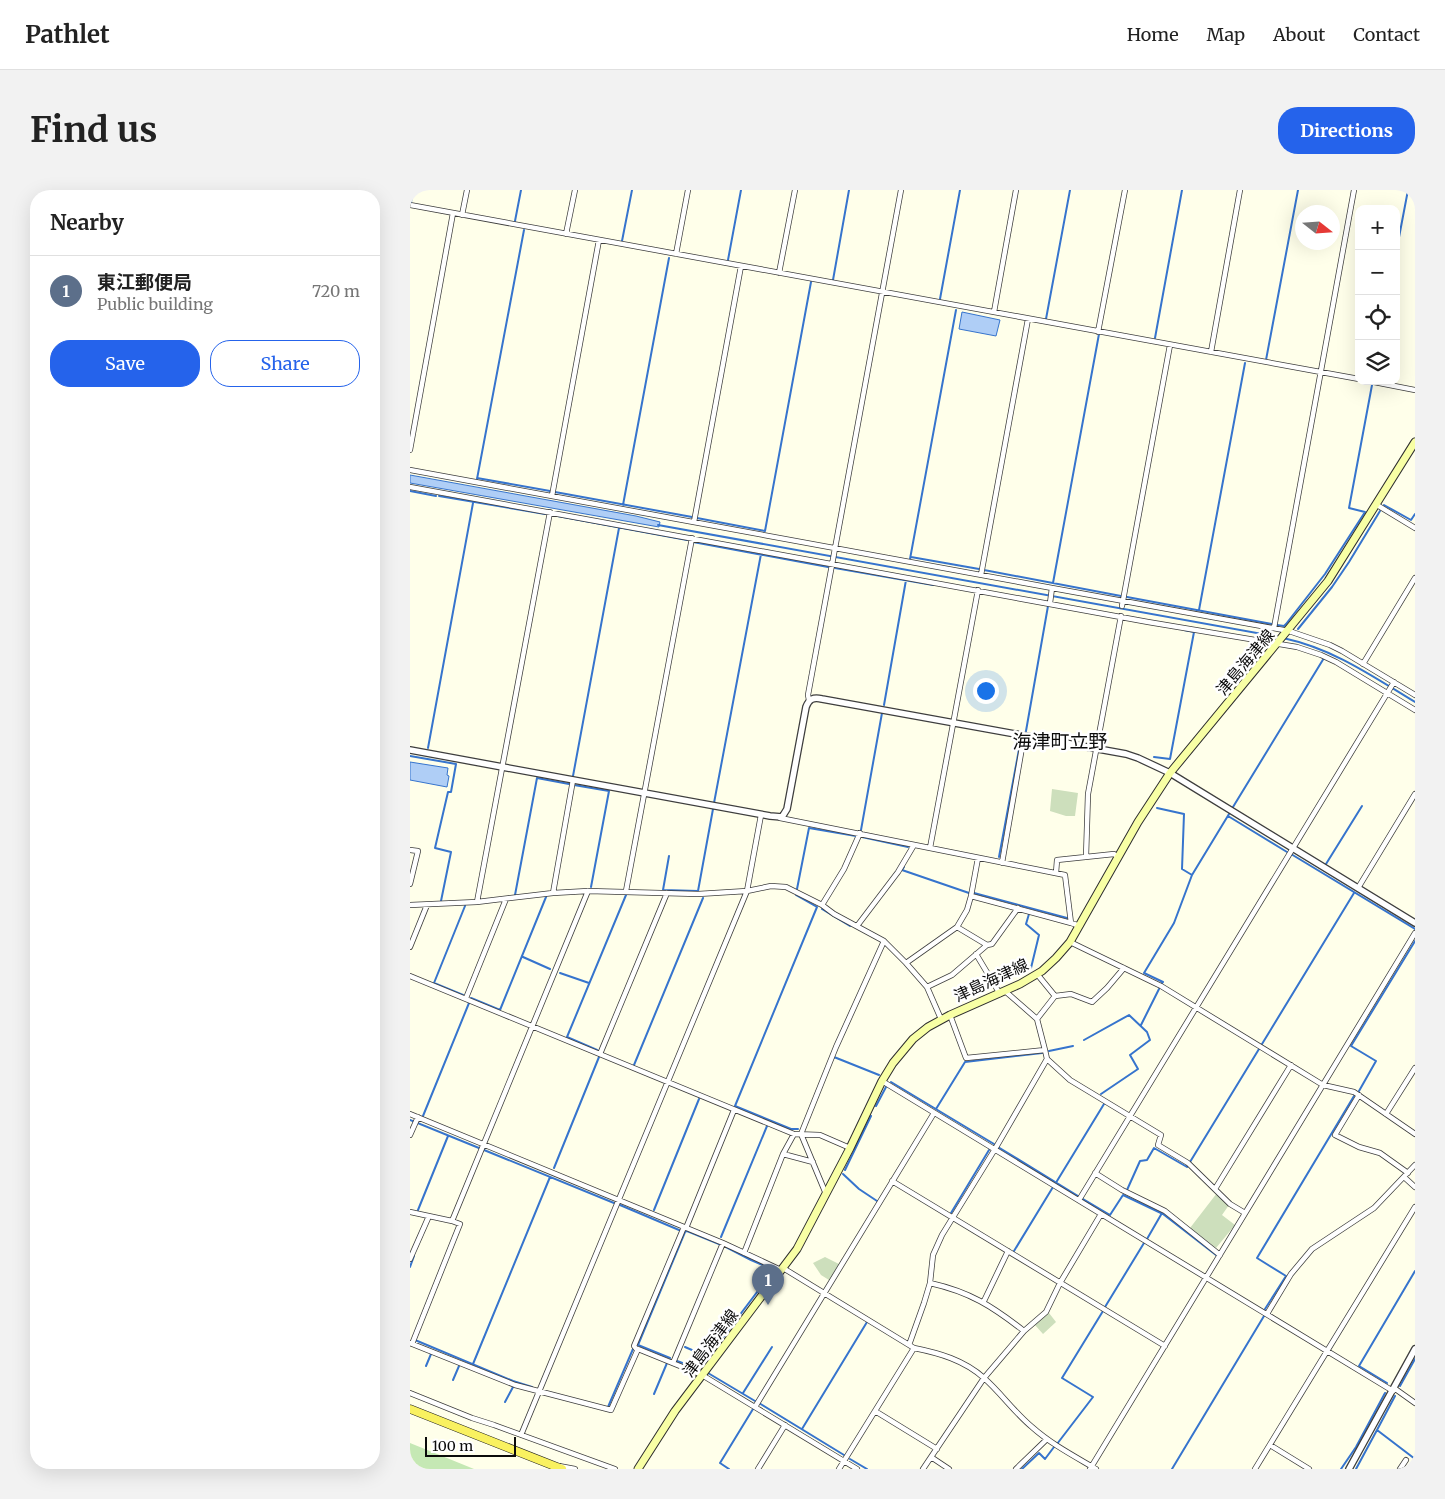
<!DOCTYPE html>
<html lang="en">
<head>
<meta charset="utf-8">
<style>
  body { margin:0; font-family:Merriweather,"Noto Sans JP",serif; background:#f2f2f2; color:#222 }
  .controls { position:absolute; right:15px; top:15px; display:grid; overflow:hidden; border-radius:10px; box-shadow:0 5px 20px #0002 }
  .controls button { width:45px; height:45px; display:grid; place-items:center; padding:0; border:0; border-bottom:1px solid #e0e0e0; background:#fff; color:#222; font:25px sans-serif }
  .compass { position:absolute; left:885px; top:15px; width:45px; height:45px; border-radius:50%; background:#fff; box-shadow:0 5px 20px #0002; rotate:107deg }
  .scale { position:absolute; left:15px; bottom:12px; width:91px; box-sizing:border-box; padding-left:5px; border:2px solid #0b0b0b; border-top:0; font-size:14px; line-height:18px; white-space:nowrap; color:#0b0b0b; -webkit-text-stroke:4px #fff; paint-order:stroke }
  .you { position:absolute; left:575px; top:500px; width:18px; height:18px; margin:-12px; border:4px solid #fff; border-radius:50%; background:#1a73e8; box-shadow:0 0 0 8px #1a73e833 }
  .badge { display:grid; place-items:center; width:32px; height:32px; border-radius:50%; background:#2563eb; color:#fff; font-size:16px; font-weight:700 }
  .pin { position:absolute; translate:-50% -41px; filter:drop-shadow(0 1px 2px #0008) }
  .pin::after { content:''; position:absolute; top:26px; width:18px; height:15px; background:inherit; clip-path:polygon(0 0,100% 0,50% 100%) }
  .list { margin:0; padding:0; list-style:none }
  h2 { display:flex; justify-content:space-between; align-items:center; height:65px; margin:0; padding:0 20px; font-size:21px }
  h2 small { font-size:16px; font-weight:400; color:#767676 }
  .list li { display:grid; grid-template-columns:32px 1fr auto; gap:15px; align-items:center; box-sizing:border-box; height:70px; padding:0 20px; border-top:1px solid #e0e0e0 }
  .list b { display:block; font-size:19px; white-space:nowrap }
  .list p { margin:0; font-size:16px; white-space:nowrap; color:#767676 }
  .list em { font-size:16px; font-style:normal; color:#767676 }
  .actions { display:flex; gap:10px; padding:15px 20px }
  .actions a { flex:1; padding:11px 0; border:1px solid #2563eb; border-radius:20px; text-align:center; font-size:18px; color:#2563eb }
  .actions .main { background:#2563eb; color:#fff }
  .icon { flex:none; width:28px; height:28px; fill:none; stroke:currentColor; stroke-width:2; stroke-linecap:round; stroke-linejoin:round }
  .map { position:relative; flex:none; width:1005px; height:1279px; overflow:hidden; border-radius:20px }
  header { display:flex; align-items:center; gap:30px; box-sizing:border-box; height:70px; padding:0 25px; background:#fff; border-bottom:1px solid #e0e0e0 }
  header strong { font-size:24px }
  nav { display:flex; gap:28px; margin-inline-start:auto; font-size:18px }
  .intro { display:flex; align-items:center; justify-content:space-between; box-sizing:border-box; height:120px; padding:0 30px }
  h1 { margin:0; font-size:35px }
  .button { padding:12px 22px; border-radius:20px; background:#2563eb; color:#fff; font-size:18px; font-weight:700 }
  main { display:flex; gap:30px; padding:0 30px }
  aside { flex:1; background:#fff; border-radius:20px; box-shadow:0 5px 20px #0002 }
  .map>svg:first-child { display:block }
  .green { fill:#c5e8b4 }
  .cemetery { fill:#cddfbc }
  .water { fill:#afcef6; stroke:#3674cd }
  .lines { fill:none; stroke-linecap:round; stroke-linejoin:round }
  .stream { stroke:#3674cd; stroke-width:2 }
  .minor-casing { stroke:#3e3e3e; stroke-width:6 }
  .tertiary-casing { stroke:#3e3e3e; stroke-width:8 }
  .secondary-casing { stroke:#2d2d2d; stroke-width:9 }
  .primary-casing { stroke:#1c1c1c; stroke-width:9 }
  .minor { stroke:#fff; stroke-width:4.5 }
  .tertiary { stroke:#fff; stroke-width:5.5 }
  .secondary { stroke:#f8ffa5; stroke-width:7 }
  .primary { stroke:#f9f160; stroke-width:8 }
  .labels { text-anchor:middle; stroke-width:5; stroke-linejoin:round; paint-order:stroke }
  .street-label { font-size:16px; fill:#0b0b0b; stroke:#fff }
  .quarter-label { font-size:19px; fill:#0b0b0b; stroke:#fff }
</style>
</head>
<body>
<header>
<strong>Pathlet</strong>
<nav><a>Home</a><a>Map</a><a>About</a><a>Contact</a></nav>
</header>
<div class="intro"><h1>Find us</h1><a class="button">Directions</a></div>
<main>
<aside>
<h2>Nearby<small></small></h2>
<ul class="list">
<li><span class="badge" style="background:#5c6f8a">1</span><div><b>東江郵便局</b><p>Public building</p></div><em>720 m</em></li>
</ul>
<div class="actions"><a class="main">Save</a><a>Share</a></div>
</aside>
<div class="map">
<svg width="1005" height="1279" viewBox="0 0 1005 1279">
  <rect width="100%" height="100%" fill="#ffffea"/>
  <path class="green" d="M 0,1253 L 64,1279 L 0,1279 Z"/>
  <path class="cemetery" d="M 642,599 L 668,603 L 665,626 L 656,626 L 640,621 Z
    M 807,1003 L 819,1015 L 812,1025 L 825,1035 L 806,1058 L 780,1038 Z
    M 415,1067 L 429,1074 L 419,1090 L 411,1085 L 403,1073 Z
    M 639,1123 L 646,1132 L 633,1144 L 625,1135 Z"/>
  <path class="water" d="M 552,122 L 590,130 L 586,146 L 549,139 Z
    M 0,285 L 226,326 L 250,332 L 249,337 L 0,293 Z
    M 0,572 L 38,578 L 37,585 L 39,586 L 37,597 L 0,590 Z"/>
  <g class="lines">
    <path class="stream" d="M 1,12 L 3,0
      M 105,31 L 111,0
      M 212,51 L 222,0
      M 986,63 L 998,0
      M 318,70 L 331,0
      M 423,90 L 439,0
      M 530,109 L 550,0
      M 636,129 L 660,0
      M 745,148 L 772,0
      M 856,170 L 888,0
      M 67,288 L 140,301
      M 67,289 L 114,40
      M 0,301 L 26,306
      M 145,302 L 282,327
      M 29,306 L 135,324
      M 213,315 L 259,68
      M 974,315 L 1001,330 L 1005,324
      M 142,325 L 277,350
      M 287,328 L 355,341 L 401,92
      M 248,335 L 869,447
      M 283,352 L 418,377
      M 501,367 L 569,379
      M 500,369 L 546,120
      M 425,378 L 523,395
      M 574,380 L 711,406
      M 643,393 L 689,144
      M 717,407 L 862,434
      M 789,420 L 835,173
      M 867,435 L 874,436 L 876,434 L 915,384 L 955,322 L 939,318 L 962,195
      M 888,439 L 922,397 L 939,372 L 970,321
      M 873,448 C 924,459 962,486 1005,512
      M 474,515 L 496,390
      M 616,541 L 638,416
      M 18,558 L 63,313
      M 0,566 L 46,574 L 41,602 L 38,602 L 25,658 L 41,662 L 31,711
      M 744,567 L 760,569 L 784,442 L 774,440
      M 163,586 L 209,338
      M 164,595 L 199,601 L 181,697
      M 304,613 L 351,364
      M 823,617 L 914,468
      M 747,618 L 774,624 L 772,679 L 782,685
      M 818,626 L 877,662
      M 451,640 L 472,523
      M 452,647 L 498,657
      M 881,664 L 1005,739
      M 259,666 L 253,700 L 288,701 L 303,619
      M 589,667 L 610,554
      M 916,674 L 952,616
      M 494,677 L 492,680 L 559,703
      M 387,699 L 399,638 L 446,646
      M 564,703 L 657,728
      M 386,704 L 386,705 L 407,717 L 325,916 L 381,939 L 388,939
      M 105,705 L 127,588 L 159,594
      M 412,719 L 440,736
      M 619,724 L 616,734 L 629,745 L 621,778
      M 113,767 L 140,779
      M 150,783 L 179,793
      M 752,793 L 753,792 L 734,783 L 764,733 L 782,685 L 819,624
      M 53,805 L 24,793 L 55,716
      M 61,808 L 90,820 L 136,707
      M 731,835 L 749,799
      M 674,850 L 719,825 L 737,842 L 740,850 L 720,865 L 728,879 L 691,904
      M 852,854 L 944,703
      M 187,860 L 157,847 L 216,705
      M 639,861 L 663,856
      M 423,869 L 424,867 L 469,885
      M 224,875 L 293,708
      M 481,892 L 584,954
      M 949,901 L 966,871 L 941,856 L 1005,751
      M 466,916 L 476,897
      M 526,919 L 555,872 L 632,863
      M 13,926 L 59,813
      M 0,930 L 69,958
      M 588,957 L 668,1006
      M 74,960 L 204,1013
      M 780,972 L 849,859
      M 144,978 L 189,867
      M 435,980 L 461,926
      M 433,984 L 449,999 L 467,1011
      M 647,991 L 694,914
      M 717,1000 L 730,971 L 737,970 L 744,958 L 777,977 L 778,976
      M 673,1009 L 700,1025 L 713,1005 L 753,1024 L 806,1065
      M 210,1015 L 269,1040
      M 8,1020 L 38,946
      M 244,1020 L 289,909
      M 541,1023 L 579,960
      M 274,1042 L 277,1041 L 309,1054
      M 311,1047 L 357,936
      M 737,1049 L 752,1023
      M 604,1061 L 643,997
      M 0,1077 L 4,1066
      M 695,1117 L 734,1053
      M 855,1119 L 876,1086 L 847,1068 L 944,906
      M 5,1150 L 103,1191 L 122,1197
      M 275,1157 L 298,1167 L 363,1081 L 362,1079 L 341,1070 L 314,1056
      M 260,1168 L 228,1155 L 275,1042
      M 267,1171 L 289,1179
      M 63,1174 L 140,987
      M 16,1176 L 21,1164
      M 298,1183 L 345,1211
      M 43,1190 L 49,1176
      M 977,1193 L 949,1176 L 1005,1081
      M 990,1196 L 1005,1169
      M 333,1203 L 362,1157
      M 244,1204 L 257,1173
      M 985,1206 L 967,1240 L 1005,1269
      M 95,1212 L 103,1197
      M 349,1213 L 434,1265
      M 197,1217 L 198,1217 L 223,1159
      M 392,1239 L 457,1132
      M 647,1254 L 683,1207 L 652,1188 L 693,1121
      M 440,1269 L 457,1279
      M 319,1279 L 310,1273 L 343,1219
      M 612,1279 L 629,1263 L 635,1269 L 644,1257
      M 762,1279 L 854,1126
      M 931,1279 L 946,1257 L 975,1203
      M 946,1279 L 967,1240"/>
    <g class="minor-casing">
      <path id="minor" d="M 0,15 L 949,189
        M 52,25 L 57,0
        M 156,44 L 165,0
        M 266,64 L 278,0
        M 369,83 L 385,0
        M 584,122 L 606,0
        M 688,142 L 715,0
        M 801,162 L 830,0
        M 959,191 L 1005,200
        M 0,260 L 43,23
        M 0,280 L 642,398
        M 0,297 L 738,432 L 887,457 L 911,465 L 926,472 L 1005,520
        M 142,306 L 189,50
        M 967,315 L 1005,338
        M 284,332 L 331,76
        M 571,385 L 618,129
        M 640,413 L 642,398 L 879,441 L 920,455 L 932,461 L 1005,505
        M 712,416 L 760,155
        M 864,438 L 944,0
        M 953,474 L 1005,388
        M 399,510 L 398,505 L 491,0
        M 370,628 L 655,685 L 661,733 L 670,736
        M 520,658 L 568,400
        M 0,660 L 8,661 L 0,694
        M 676,667 L 678,604 L 711,426
        M 568,668 L 561,706 L 661,733
        M 592,673 L 614,546
        M 646,683 L 647,670 L 704,664 L 708,667
        M 948,698 L 1005,604
        M 216,701 L 282,348
        M 143,703 L 163,590
        M 67,712 L 140,322
        M 0,715 L 67,712 L 143,703 L 178,701 L 288,704 L 337,701 L 361,696 L 376,697 L 412,715 L 424,724 L 474,751 L 496,773 L 517,797 L 531,829
        M 412,715 L 434,679 L 450,643
        M 447,736 L 488,682 L 504,655
        M 547,737 L 577,755
        M 660,752 L 751,796 L 913,895 L 944,902 L 1005,944
        M 0,757 L 17,715
        M 566,764 L 590,804
        M 496,773 L 547,737 L 557,720 L 561,706
        M 627,784 L 645,806 L 627,829
        M 0,786 L 384,944 L 410,945 L 440,958
        M 517,797 L 542,785 L 577,755 L 582,754 L 608,718
        M 595,801 L 627,829 L 635,860
        M 645,806 L 661,804 L 682,812 L 697,798 L 714,778
        M 56,808 L 96,709
        M 540,825 L 556,868 L 635,860 L 637,869 L 660,890 L 751,945 L 748,955 L 778,973 L 820,1014 L 835,1023
        M 190,864 L 257,703
        M 472,891 L 983,1201
        M 949,905 L 925,945 L 949,957 L 970,963 L 998,983
        M 0,924 L 313,1053 L 371,1080
        M 976,924 L 1005,878
        M 0,945 L 8,927
        M 373,964 L 403,972
        M 685,983 L 712,1000 L 755,1021 L 810,1065
        M 994,987 L 1005,997
        M 482,991 L 755,1156
        M 805,999 L 881,875
        M 416,1004 L 391,944 L 426,857 L 474,751
        M 669,1010 L 984,492
        M 0,1022 L 42,1031 L 178,701
        M 276,1038 L 324,920
        M 334,1063 L 373,964 L 384,944
        M 0,1069 L 19,1026
        M 373,1078 L 504,1158 C 529,1163 554,1170 574,1188 C 591,1203 604,1222 622,1237 C 641,1254 664,1266 686,1279
        M 520,1093 C 560,1102 582,1116 614,1141
        M 574,1111 L 598,1061
        M 857,1124 L 881,1084 L 902,1059 L 964,1018 L 1005,975
        M 0,1153 L 105,1195 L 201,1220 L 228,1159 L 292,1185 L 447,1279
        M 2,1154 L 50,1034 L 42,1031
        M 499,1155 L 514,1113 L 520,1093 L 523,1065 L 532,1045 L 585,959 L 637,869
        M 227,1160 L 224,1156 L 274,1037
        M 263,1173 L 313,1053
        M 984,1198 L 1005,1213
        M 0,1203 L 62,1228 L 84,1235 L 205,1279
        M 345,1217 L 524,923
        M 465,1221 L 527,1259
        M 111,1245 L 337,701 L 351,625
        M 860,1255 L 899,1279
        M 521,1267 L 539,1279
        M 149,1276 L 165,1279
        M 348,1279 L 375,1235
        M 429,1279 L 504,1158
        M 513,1279 L 574,1188 L 614,1141 L 636,1122 L 650,1093 L 691,1024
        M 606,1279 L 636,1250
        M 680,1279 L 1005,743
        M 845,1279 L 1005,1017
        M 990,1279 L 996,1270"/>
    </g>
    <g class="tertiary-casing">
      <path id="tertiary" d="M 0,560 L 360,626 L 372,627 L 377,619 L 396,517 C 399,509 403,507 412,509 L 716,564 L 728,568 L 760,583 L 1005,733
        M 939,1279 L 1005,1159"/>
    </g>
    <g class="secondary-casing">
      <path id="secondary" d="M 228,1279 L 265,1221 L 387,1059 L 440,958 L 472,891 L 483,873 L 503,849 L 518,837 L 540,825 L 610,794 L 632,781 L 646,768 L 660,752 L 728,632 L 760,583 L 918,391 L 1005,252"/>
    </g>
    <g class="primary-casing">
      <path id="primary" d="M 0,1219 L 152,1279"/>
    </g>
    <use href="#minor" class="minor"/>
    <use href="#tertiary" class="tertiary"/>
    <use href="#secondary" class="secondary"/>
    <use href="#primary" class="primary"/>
  </g>
  <g class="labels">
    <g class="street-label">
      <text transform="translate(835 472) rotate(-50)" y="6">津島海津線</text>
      <text transform="translate(581 790) rotate(-25)" y="6">津島海津線</text>
      <text transform="translate(300 1153) rotate(-53)" y="6">津島海津線</text>
    </g>
    <g class="quarter-label">
      <text x="650" y="558">海津町立野</text>
    </g>
  </g>
</svg>
<div class="controls">
<button>+</button>
<button>−</button>
<button><svg class="icon" aria-label="locate" viewBox="0 0 24 24"><circle cx="12" cy="12" r="6"/><path d="M12 2v4M12 18v4M2 12h4M18 12h4"/></svg></button>
<button><svg class="icon" aria-label="layers" viewBox="0 0 24 24"><path d="M12 4l9 5-9 5-9-5zM3 14l9 5 9-5"/></svg></button>
</div>
<svg class="compass" viewBox="-18 -18 36 36"><path d="M0-13l5 13h-10z" fill="#e53935"/><path d="M0 13l5-13h-10z" fill="#767676"/></svg>
<div class="scale">100 m</div>
<div class="you"></div>
<div class="pin badge" style="left:358px;top:1115px;background:#5c6f8a">1</div>
</div>
</main>
</body>
</html>
